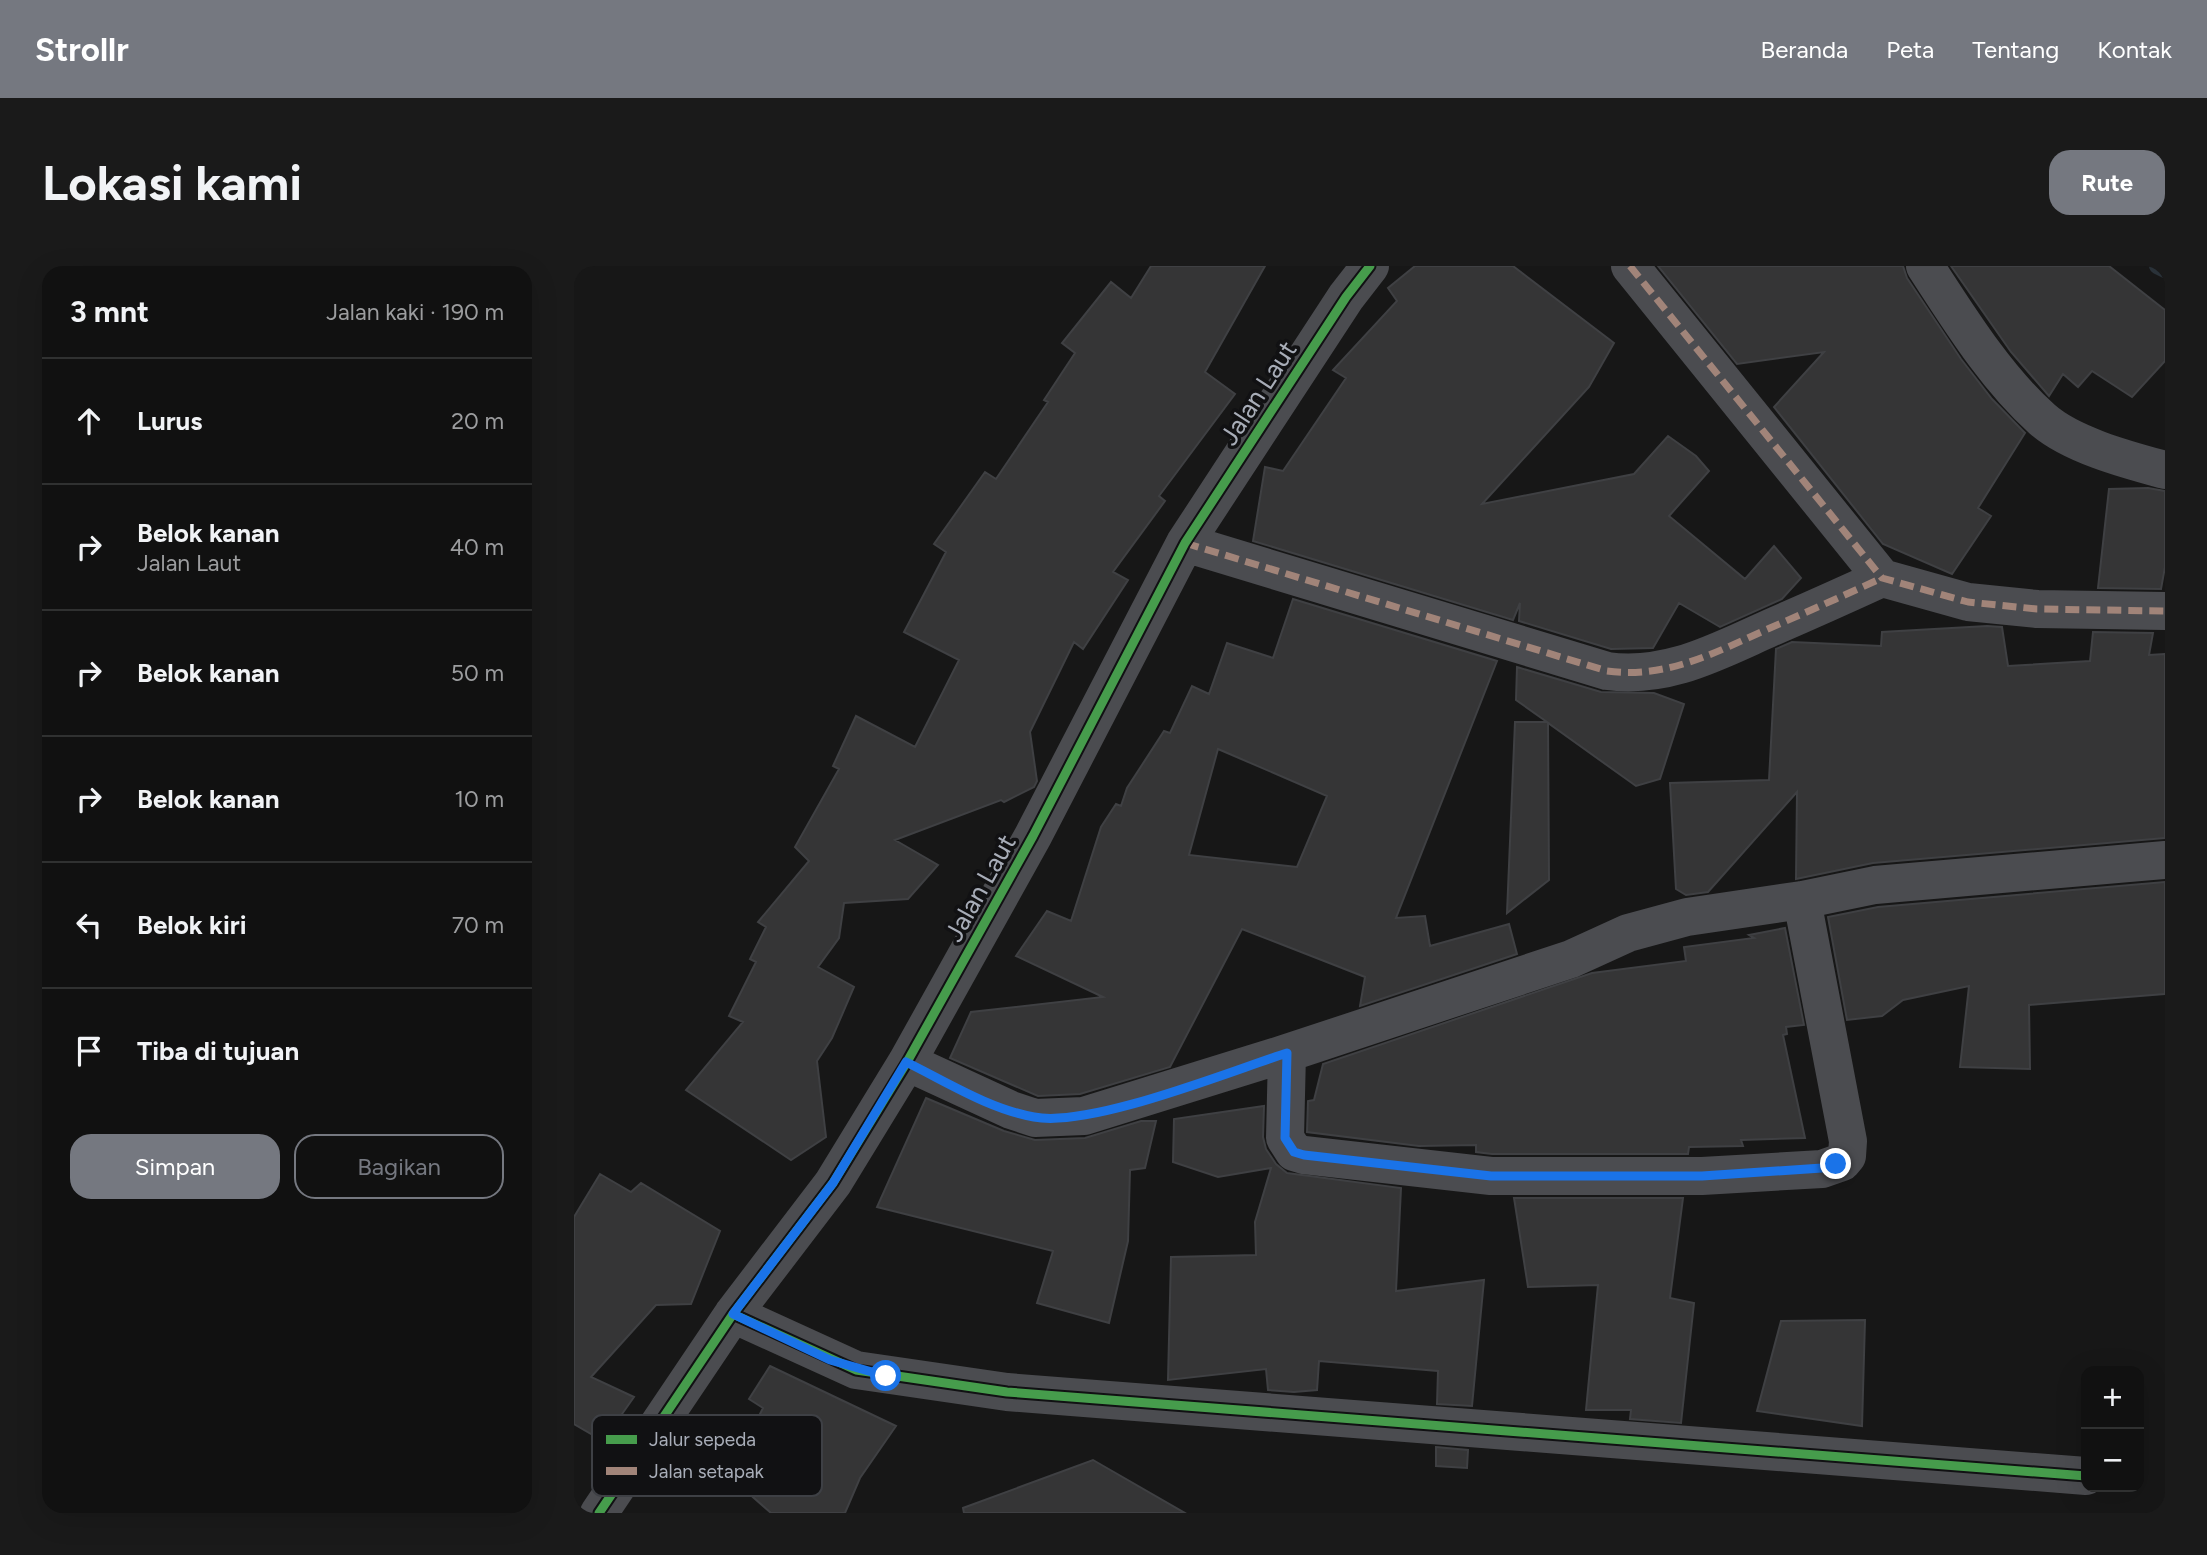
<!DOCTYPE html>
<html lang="id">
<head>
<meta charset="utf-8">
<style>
  body { margin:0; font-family:Figtree,sans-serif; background:#1a1a1a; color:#f1f3f6 }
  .controls { position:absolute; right:21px; bottom:21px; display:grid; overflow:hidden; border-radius:14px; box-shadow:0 7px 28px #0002 }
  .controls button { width:63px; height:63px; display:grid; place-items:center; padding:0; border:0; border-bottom:2px solid #303131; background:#111; color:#f1f3f6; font:35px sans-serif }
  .stop { position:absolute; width:21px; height:21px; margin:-16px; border:5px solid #1a73e8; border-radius:50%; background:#fff }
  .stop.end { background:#1a73e8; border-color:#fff; box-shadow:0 2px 7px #0008 }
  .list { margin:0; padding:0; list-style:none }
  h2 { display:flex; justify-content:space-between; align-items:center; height:91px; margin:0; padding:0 28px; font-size:30px }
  h2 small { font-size:23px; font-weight:400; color:#9c9d9f }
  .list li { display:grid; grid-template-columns:46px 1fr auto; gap:21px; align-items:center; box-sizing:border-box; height:126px; padding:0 28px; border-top:2px solid #303131 }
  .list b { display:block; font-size:26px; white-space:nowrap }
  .list p { margin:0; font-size:23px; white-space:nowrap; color:#9c9d9f }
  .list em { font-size:23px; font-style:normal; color:#9c9d9f }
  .actions { display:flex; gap:14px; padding:21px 28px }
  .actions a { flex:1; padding:16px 0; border:2px solid #757880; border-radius:21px; text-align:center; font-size:24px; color:#757880 }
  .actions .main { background:#757880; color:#fff }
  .icon { flex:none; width:38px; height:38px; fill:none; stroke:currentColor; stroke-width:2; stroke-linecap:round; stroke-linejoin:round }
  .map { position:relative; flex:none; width:1591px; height:1247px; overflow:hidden; border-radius:21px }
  header { display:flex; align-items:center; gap:42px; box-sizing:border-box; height:98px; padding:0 35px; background:#757880; color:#fff }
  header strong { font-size:33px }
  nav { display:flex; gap:38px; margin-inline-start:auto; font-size:24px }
  .intro { display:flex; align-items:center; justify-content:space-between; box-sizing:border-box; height:168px; padding:0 42px }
  h1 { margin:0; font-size:49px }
  .button { padding:18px 32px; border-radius:21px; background:#757880; color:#fff; font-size:24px; font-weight:700 }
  main { display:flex; gap:42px; padding:0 42px }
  aside { flex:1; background:#111; border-radius:21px; box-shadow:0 7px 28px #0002 }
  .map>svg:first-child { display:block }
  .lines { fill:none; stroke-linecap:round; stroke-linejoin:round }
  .stream { stroke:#2a3239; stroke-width:16 }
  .building { fill:#353536; stroke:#3f4043; stroke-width:2; fill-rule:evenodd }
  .minor { stroke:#4b4c50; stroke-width:38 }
  .quiet { stroke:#a18479; stroke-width:7; stroke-dasharray:14 7; stroke-linecap:butt }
  .cycleway-casing { stroke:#111113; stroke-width:13 }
  .cycleway { stroke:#469c4c; stroke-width:9 }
  .route { stroke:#1a73e8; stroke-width:9 }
  .labels { text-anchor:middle; stroke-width:7; stroke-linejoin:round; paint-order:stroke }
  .street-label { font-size:26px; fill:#a8adb8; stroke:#111113 }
  .key { fill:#111113; stroke:#3e4045; stroke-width:2 }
  .key-label { font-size:19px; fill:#a8adb8 }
</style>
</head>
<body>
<header>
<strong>Strollr</strong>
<nav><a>Beranda</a><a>Peta</a><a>Tentang</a><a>Kontak</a></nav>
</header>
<div class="intro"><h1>Lokasi kami</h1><a class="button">Rute</a></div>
<main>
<aside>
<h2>3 mnt<small>Jalan kaki · 190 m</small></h2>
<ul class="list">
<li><svg class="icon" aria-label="ahead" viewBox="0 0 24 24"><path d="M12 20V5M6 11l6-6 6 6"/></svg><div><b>Lurus</b></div><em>20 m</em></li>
<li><svg class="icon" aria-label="right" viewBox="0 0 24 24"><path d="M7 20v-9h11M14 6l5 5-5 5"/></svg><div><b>Belok kanan</b><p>Jalan Laut</p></div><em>40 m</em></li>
<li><svg class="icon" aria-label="right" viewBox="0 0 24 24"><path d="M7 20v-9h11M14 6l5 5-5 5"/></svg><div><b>Belok kanan</b></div><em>50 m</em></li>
<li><svg class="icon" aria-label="right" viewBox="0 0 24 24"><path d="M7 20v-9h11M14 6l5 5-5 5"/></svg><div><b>Belok kanan</b></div><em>10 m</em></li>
<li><svg class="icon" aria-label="left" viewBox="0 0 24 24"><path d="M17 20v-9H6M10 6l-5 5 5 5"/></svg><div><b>Belok kiri</b></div><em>70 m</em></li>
<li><svg class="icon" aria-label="arrive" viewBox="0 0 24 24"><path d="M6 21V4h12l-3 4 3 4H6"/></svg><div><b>Tiba di tujuan</b></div></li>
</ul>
<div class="actions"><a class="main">Simpan</a><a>Bagikan</a></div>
</aside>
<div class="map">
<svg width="1591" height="1247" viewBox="0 0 1591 1247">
  <rect width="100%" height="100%" fill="#171717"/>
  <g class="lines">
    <path class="stream" d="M 1583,0 L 1591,4"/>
  </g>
  <path class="building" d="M 577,0 L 691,0 L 631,106 L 661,128 L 585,230 L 591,235 L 539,306 L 554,314 L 509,383 L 500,376 L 456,466 L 463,515 L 460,521 L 430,536 L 427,534 L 321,574 L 364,599 L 334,633 L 270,637 L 265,672 L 244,701 L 280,721 L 258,772 L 243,795 L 252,871 L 217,894 L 112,824 L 169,756 L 155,750 L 182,696 L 176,693 L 192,661 L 184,656 L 235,595 L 221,581 L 265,503 L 259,500 L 282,450 L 341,481 L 385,394 L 330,366 L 372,286 L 360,278 L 411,206 L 422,213 L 474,136 L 470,134 L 501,87 L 488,77 L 537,16 L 557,32 Z
    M 841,0 L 939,0 L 1040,77 L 1015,121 L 908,238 L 1060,208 L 1094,170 L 1122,190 L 1135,205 L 1095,250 L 1171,313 L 1200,280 L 1227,312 L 1208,333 L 1146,361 L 1105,337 L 1079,382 L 1037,383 L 945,355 L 946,337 L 939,354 L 679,275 L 691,201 L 709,205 L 772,112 L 759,104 L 823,35 L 814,22 Z
    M 1084,0 L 1329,0 L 1333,12 L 1387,93 L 1418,133 L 1451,167 L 1404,242 L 1417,250 L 1378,308 L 1309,278 L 1200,141 L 1250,86 L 1163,98 Z
    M 1377,0 L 1535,0 L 1591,44 L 1591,95 L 1558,131 L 1518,105 L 1504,121 L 1489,108 L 1475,130 L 1437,86 Z
    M 1574,222 L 1591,225 L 1591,301 L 1587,323 L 1524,322 L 1535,223 Z
    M 719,333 L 923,395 L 822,652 L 851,650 L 856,680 L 935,658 L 943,688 L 786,740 L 791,711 L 668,663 L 596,801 L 506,828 L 464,830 L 376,792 L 397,746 L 529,731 L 442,690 L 473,645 L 497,655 L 527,561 L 542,538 L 547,540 L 553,522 L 590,465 L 596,467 L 618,420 L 635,428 L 653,377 L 699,392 ZM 644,483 L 753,530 L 723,601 L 615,589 Z
    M 1413,360 L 1428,361 L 1434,400 L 1516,395 L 1519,366 L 1579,367 L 1575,389 L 1591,388 L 1591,572 L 1299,597 L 1222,613 L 1223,526 L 1134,626 L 1112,629 L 1102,623 L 1096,517 L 1195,514 L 1202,383 L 1218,376 L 1307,380 L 1308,366 Z
    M 943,401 L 1027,426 L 1080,427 L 1110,438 L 1086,513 L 1062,520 L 974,457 L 975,614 L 933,647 L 941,456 L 973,456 L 942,434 Z
    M 1591,616 L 1591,728 L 1455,739 L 1456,803 L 1386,801 L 1395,720 L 1329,734 L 1308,750 L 1273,754 L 1254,651 L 1304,641 Z
    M 1211,662 L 1230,759 L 1212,761 L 1213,768 L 1209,769 L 1231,872 L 1167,874 L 1169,880 L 1115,881 L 1114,888 L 918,888 L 902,886 L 902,879 L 845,880 L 733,866 L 734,835 L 740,834 L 749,798 L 1018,707 L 1112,695 L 1110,681 L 1180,672 L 1175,669 Z
    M 352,832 L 430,865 L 461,874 L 511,872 L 567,855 L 582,855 L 571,902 L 556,904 L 554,975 L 535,1057 L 463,1037 L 479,985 L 303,941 Z
    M 690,840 L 689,871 L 692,883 L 702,898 L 713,907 L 827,922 L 822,1025 L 910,1014 L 898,1140 L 863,1138 L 864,1105 L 745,1095 L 743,1124 L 720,1126 L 694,1124 L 692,1103 L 594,1114 L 597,991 L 682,989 L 681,956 L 697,902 L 644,911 L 599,896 L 600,853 Z
    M 26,908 L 57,926 L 67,917 L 146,965 L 117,1038 L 82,1039 L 17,1111 L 60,1131 L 29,1175 L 0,1158 L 0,951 Z
    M 940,932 L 1109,932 L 1096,1032 L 1120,1037 L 1107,1157 L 1056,1153 L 1057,1144 L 1012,1144 L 1024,1019 L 954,1021 Z
    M 1291,1054 L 1288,1160 L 1183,1145 L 1207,1055 Z
    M 196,1100 L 322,1160 L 286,1212 L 271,1247 L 197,1247 L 155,1210 L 189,1142 L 175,1133 Z
    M 862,1181 L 894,1184 L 893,1202 L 862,1200 Z
    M 519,1194 L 611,1247 L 390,1247 L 389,1242 Z"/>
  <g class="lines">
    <path class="minor" d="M 1056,0 L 1308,312 L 1394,336 L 1463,343 L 1591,345
      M 1351,0 C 1385,52 1421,111 1468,153 C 1497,179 1554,194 1591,204
      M 611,277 L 1033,405 C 1094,413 1142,386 1196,362 C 1233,346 1271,329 1308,312
      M 713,787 L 711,872 L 720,886 L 730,889 L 917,910 L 1128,910 L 1248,903 L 1268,896 L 1273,890 L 1274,875 L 1228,634
      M 333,796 L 437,844 L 461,852 L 510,850 L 713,787 L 997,693 L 1054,667 L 1113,651 L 1228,634 L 1301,619 L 1591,594
      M 159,1048 L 282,1104 L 433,1126 L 1512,1210
      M 25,1247 L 159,1048 L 259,917 L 333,796 L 459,570 L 611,277 L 772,31 L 796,0"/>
    <path class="quiet" d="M 1056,0 L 1308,312 L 1394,336 L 1463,343 L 1591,345
      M 611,277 L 1033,405 C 1094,413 1142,386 1196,362 C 1233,346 1271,329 1308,312"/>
    <g class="cycleway-casing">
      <path id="cycleway" d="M 159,1048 L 282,1104 L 433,1126 L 1512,1210
        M 25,1247 L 159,1048 L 259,917 L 333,796 L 459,570 L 611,277 L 772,31 L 796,0"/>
    </g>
    <use href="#cycleway" class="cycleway"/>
  </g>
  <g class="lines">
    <path class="route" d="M 312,1110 L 256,1094 L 159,1048 L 259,917 L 332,796 C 373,816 415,843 460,851 C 516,862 654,806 713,787 L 711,872 L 720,886 L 730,889 L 917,910 L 1128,910 L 1248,902 L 1262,898"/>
  </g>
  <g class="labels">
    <g class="street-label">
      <text transform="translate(684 127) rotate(-57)" y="9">Jalan Laut</text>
      <text transform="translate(406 622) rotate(-61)" y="9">Jalan Laut</text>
    </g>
  </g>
  <rect x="18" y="1149" width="230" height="81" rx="10" class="key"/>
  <rect x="32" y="1169" width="31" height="9" fill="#469c4c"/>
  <rect x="32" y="1201" width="31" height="8" fill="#a18479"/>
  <g class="key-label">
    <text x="75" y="1180">Jalur sepeda</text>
    <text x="75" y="1212">Jalan setapak</text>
  </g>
</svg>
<div class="controls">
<button>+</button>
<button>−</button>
</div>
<div class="stop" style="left:312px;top:1110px"></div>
<div class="stop end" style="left:1262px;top:898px"></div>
</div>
</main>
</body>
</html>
